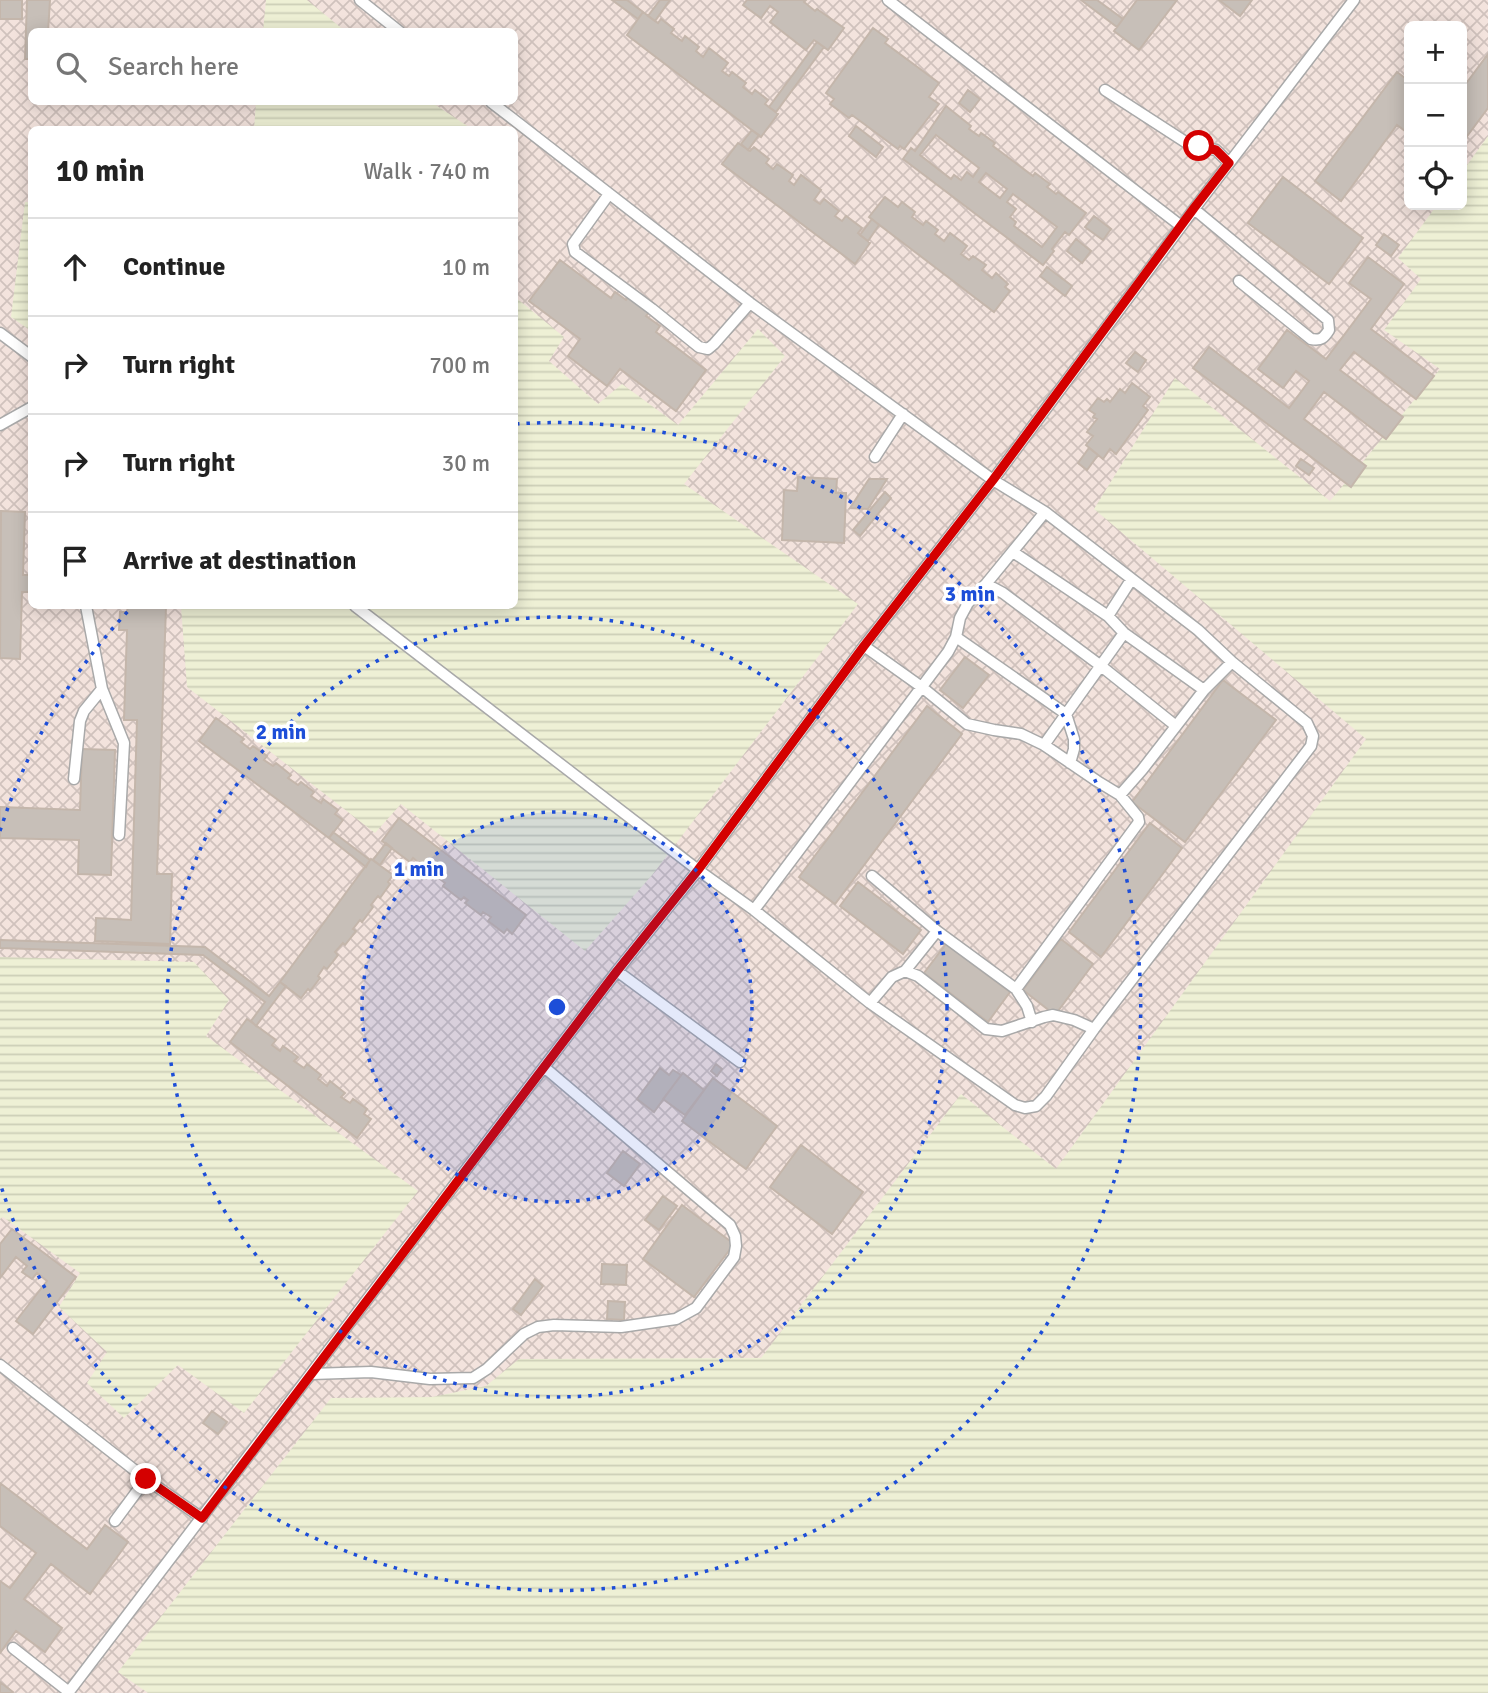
<!DOCTYPE html>
<html lang="en">
<head>
<meta charset="utf-8">
<style>
  body { margin:0; font-family:Signika,sans-serif; background:#f6f6f6; color:#222 }
  .controls { position:absolute; right:21px; top:21px; display:grid; overflow:hidden; border-radius:10px; box-shadow:0 4px 18px #0003 }
  .controls button { width:63px; height:63px; display:grid; place-items:center; padding:0; border:0; border-bottom:2px solid #e0e0e0; background:#fff; color:#222; font:35px sans-serif }
  .stop { position:absolute; width:21px; height:21px; margin:-16px; border:5px solid #d40000; border-radius:50%; background:#fff }
  .stop.end { background:#d40000; border-color:#fff; box-shadow:0 2px 7px #0008 }
  .list { margin:0; padding:0; list-style:none }
  h2 { display:flex; justify-content:space-between; align-items:center; height:91px; margin:0; padding:0 28px; font-size:30px }
  h2 small { font-size:23px; font-weight:400; color:#767676 }
  .list li { display:grid; grid-template-columns:46px 1fr auto; gap:21px; align-items:center; box-sizing:border-box; height:98px; padding:0 28px; border-top:2px solid #e0e0e0 }
  .list b { display:block; font-size:26px; white-space:nowrap }
  .list em { font-size:23px; font-style:normal; color:#767676 }
  .icon { flex:none; width:38px; height:38px; fill:none; stroke:currentColor; stroke-width:2; stroke-linecap:round; stroke-linejoin:round }
  .map { position:relative; flex:none; width:1488px; height:1693px; overflow:hidden }
  .search { position:absolute; background:#fff; box-shadow:0 4px 18px #0003; left:28px; top:28px; width:490px; height:77px; display:flex; align-items:center; gap:18px; box-sizing:border-box; padding:0 24px; border-radius:10px; color:#767676; font-size:26px }
  .panel { position:absolute; background:#fff; box-shadow:0 4px 18px #0003; left:28px; top:126px; width:490px; height:483px; border-radius:10px }
  .map>svg:first-child { display:block }
  .military { fill:url(#military-cross-hatch); fill-rule:evenodd }
  .farmland { fill:url(#farmland-rules) }
  .building { fill:#c7bfb8; stroke:#c4b6ab; stroke-width:2; fill-rule:evenodd }
  .lines { fill:none; stroke-linecap:round; stroke-linejoin:round }
  .service-casing { stroke:#a9a9a9; stroke-width:13 }
  .service { stroke:#fff; stroke-width:10 }
  .route { stroke:#d40000; stroke-width:9 }
  .ring { fill:none; stroke:#1d4ed8; stroke-width:3.5; stroke-dasharray:3.5 7 }
  .centre { fill:#1d4ed8; stroke:#fff; stroke-width:3.5 }
  .ring-label { font-size:21px; text-anchor:middle; font-weight:bold; fill:#1d4ed8; stroke:#fff; stroke-width:7; stroke-linejoin:round; paint-order:stroke }
</style>
</head>
<body>
<div class="map">
<svg width="1488" height="1693" viewBox="0 0 1488 1693">
  <defs>
    <pattern id="military-cross-hatch" width="8" height="8" patternUnits="userSpaceOnUse" patternTransform="scale(1.75)"><rect width="8" height="8" fill="#f3e3dd"/><path d="M0 0l8 8M0 8l8-8" fill="none" stroke="#d0c2bd"/></pattern>
    <pattern id="farmland-rules" width="6" height="5" patternUnits="userSpaceOnUse" patternTransform="scale(1.75)"><rect width="6" height="5" fill="#eef0d5"/><path d="M0 2.5h6" fill="none" stroke="#ccceb7"/></pattern>
  </defs>
  <rect width="100%" height="100%" fill="#f2efe9"/>
  <path class="military" d="M 0,0 L 1488,0 L 1488,1693 L 0,1693 ZM 1409,26 L 1462,26 L 1462,205 L 1409,205 ZM 32,32 L 514,32 L 514,102 L 32,102 ZM 32,130 L 514,130 L 514,606 L 32,606 Z"/>
  <path class="farmland" d="M 266,0 L 307,0 L 345,31 L 263,31 Z
    M 256,102 L 431,102 L 472,129 L 254,129 Z
    M 1488,136 L 1488,1693 L 148,1693 L 118,1672 L 331,1398 L 432,1397 L 486,1386 L 519,1359 L 761,1358 L 961,1094 L 1056,1169 L 1366,739 L 1094,509 L 1175,378 L 1330,501 L 1440,369 L 1384,330 L 1421,279 L 1398,258 L 1437,205 L 1462,205 L 1462,172 Z
    M 25,202 L 31,202 L 31,331 L 11,317 Z
    M 515,297 L 564,337 L 549,361 L 598,404 L 622,384 L 678,425 L 758,329 L 785,356 L 684,484 L 858,604 L 653,874 L 585,951 L 401,804 L 375,833 L 187,687 L 181,606 L 514,606 Z
    M 0,957 L 194,962 L 229,1000 L 206,1036 L 418,1191 L 244,1413 L 178,1365 L 124,1418 L 87,1383 L 107,1352 L 59,1307 L 80,1273 L 3,1217 L 0,1219 Z"/>
  <path class="building" d="M 0,0 L 22,0 L 22,19 L 0,19 Z
    M 27,0 L 50,0 L 48,32 L 32,32 L 32,59 L 25,59 Z
    M 612,0 L 627,0 L 643,12 L 638,19 Z
    M 660,0 L 670,0 L 655,21 L 648,16 Z
    M 747,0 L 806,0 L 804,2 L 815,11 L 817,9 L 844,28 L 828,50 L 814,40 L 806,50 L 770,22 L 778,12 L 770,6 L 761,18 L 743,5 Z
    M 1081,0 L 1097,0 L 1123,19 L 1117,27 Z
    M 1137,0 L 1177,0 L 1139,50 L 1114,31 Z
    M 1219,0 L 1252,0 L 1240,16 Z
    M 643,12 L 658,23 L 661,19 L 674,29 L 671,33 L 682,41 L 685,36 L 699,47 L 696,51 L 703,57 L 709,48 L 728,63 L 722,71 L 729,76 L 732,72 L 746,83 L 743,87 L 752,94 L 755,90 L 768,100 L 765,104 L 778,114 L 761,137 L 627,35 Z
    M 873,28 L 888,39 L 885,43 L 939,83 L 929,97 L 939,104 L 904,149 L 900,146 L 898,149 L 852,115 L 849,118 L 830,104 L 834,99 L 826,93 Z
    M 817,42 L 824,47 L 776,112 L 769,107 Z
    M 1488,54 L 1488,108 L 1462,143 L 1462,89 Z
    M 1397,72 L 1409,81 L 1409,134 L 1397,125 L 1341,201 L 1315,181 Z
    M 968,90 L 980,99 L 970,112 L 959,103 Z
    M 946,106 L 971,126 L 969,129 L 979,136 L 981,133 L 995,143 L 993,146 L 1033,176 L 1035,173 L 1050,184 L 1047,187 L 1056,194 L 1058,192 L 1086,213 L 1069,235 L 1065,232 L 1052,249 L 1054,251 L 1043,265 L 903,159 L 911,148 L 915,151 ZM 936,135 L 979,168 L 973,177 L 967,172 L 961,180 L 954,175 L 951,179 L 920,155 ZM 986,173 L 1007,189 L 1000,198 L 979,182 ZM 1013,194 L 1057,227 L 1042,247 L 1014,226 L 1016,222 L 1010,217 L 1016,209 L 1007,202 Z
    M 856,126 L 883,147 L 876,157 L 849,136 Z
    M 752,130 L 759,135 L 748,150 L 741,144 Z
    M 738,143 L 750,151 L 754,147 L 769,159 L 766,163 L 773,169 L 777,164 L 793,175 L 789,181 L 794,185 L 801,175 L 821,190 L 814,200 L 820,204 L 824,199 L 839,211 L 835,216 L 842,221 L 846,216 L 862,228 L 858,233 L 870,243 L 855,264 L 722,164 Z
    M 1283,177 L 1363,238 L 1329,284 L 1248,223 Z
    M 885,197 L 898,207 L 902,202 L 915,212 L 912,217 L 923,225 L 926,221 L 938,230 L 935,234 L 944,241 L 950,233 L 967,246 L 961,254 L 969,260 L 973,256 L 986,265 L 982,270 L 992,278 L 996,273 L 1008,284 L 1005,287 L 1010,291 L 994,312 L 869,217 Z
    M 1094,216 L 1111,229 L 1103,240 L 1085,227 Z
    M 872,219 L 879,225 L 868,241 L 860,235 Z
    M 1384,234 L 1399,245 L 1391,256 L 1376,245 Z
    M 1076,239 L 1091,251 L 1082,263 L 1067,251 Z
    M 1368,257 L 1404,284 L 1371,329 L 1434,376 L 1416,399 L 1354,352 L 1340,370 L 1403,417 L 1386,439 L 1324,392 L 1304,419 L 1366,466 L 1351,487 L 1193,368 L 1209,347 L 1289,408 L 1309,381 L 1296,371 L 1283,388 L 1258,369 L 1287,330 L 1326,359 L 1371,299 L 1349,283 Z
    M 560,260 L 611,298 L 615,292 L 626,300 L 630,295 L 651,310 L 646,316 L 660,326 L 656,332 L 706,370 L 676,411 L 620,369 L 607,386 L 568,356 L 580,339 L 529,301 Z
    M 1047,267 L 1072,286 L 1065,296 L 1040,276 Z
    M 1135,352 L 1146,360 L 1138,372 L 1126,363 Z
    M 1132,383 L 1150,397 L 1143,406 L 1148,410 L 1116,454 L 1110,449 L 1103,459 L 1086,445 L 1093,436 L 1087,432 L 1097,419 L 1093,417 L 1095,414 L 1089,410 L 1098,398 L 1104,402 L 1107,399 L 1110,402 L 1120,389 L 1125,393 Z
    M 1089,448 L 1098,455 L 1087,470 L 1078,463 Z
    M 1301,459 L 1314,468 L 1309,475 L 1296,466 Z
    M 798,477 L 837,479 L 836,493 L 846,493 L 844,543 L 782,540 L 784,490 L 797,491 Z
    M 869,479 L 887,479 L 868,509 L 850,508 Z
    M 885,492 L 891,498 L 860,536 L 853,530 Z
    M 1,511 L 25,512 L 23,575 L 31,575 L 30,592 L 22,592 L 20,659 L 0,658 Z
    M 128,606 L 166,606 L 157,874 L 172,874 L 170,944 L 95,941 L 96,918 L 131,920 L 137,720 L 124,720 L 127,630 L 119,630 L 120,612 L 127,612 Z
    M 965,657 L 989,675 L 963,708 L 940,690 Z
    M 1223,680 L 1276,720 L 1185,842 L 1132,802 Z
    M 927,706 L 962,734 L 835,904 L 799,877 Z
    M 216,718 L 244,739 L 241,742 L 250,749 L 253,746 L 267,756 L 264,760 L 273,766 L 276,763 L 291,775 L 288,778 L 298,785 L 301,782 L 314,792 L 311,796 L 321,803 L 323,799 L 338,810 L 335,814 L 343,820 L 329,838 L 199,741 Z
    M 82,749 L 115,750 L 111,875 L 78,874 L 79,840 L 0,838 L 0,807 L 80,810 Z
    M 399,818 L 526,915 L 512,934 L 507,929 L 504,933 L 488,921 L 491,917 L 483,912 L 481,915 L 465,903 L 468,900 L 464,897 L 461,900 L 443,886 L 445,883 L 436,876 L 433,879 L 417,867 L 419,863 L 413,858 L 410,862 L 382,841 Z
    M 1150,823 L 1182,848 L 1101,957 L 1069,932 Z
    M 333,832 L 370,860 L 366,867 L 329,838 Z
    M 386,843 L 392,848 L 380,865 L 373,860 Z
    M 371,859 L 393,875 L 388,882 L 390,884 L 380,898 L 378,896 L 371,905 L 373,907 L 362,922 L 360,920 L 353,929 L 356,931 L 345,945 L 343,943 L 335,952 L 338,955 L 327,969 L 324,967 L 318,976 L 320,978 L 310,991 L 308,989 L 301,998 L 280,982 Z
    M 858,882 L 921,930 L 903,954 L 840,906 Z
    M 1061,939 L 1093,964 L 1055,1015 L 1023,990 Z
    M 0,940 L 205,947 L 269,996 L 280,982 L 286,986 L 256,1026 L 251,1021 L 265,1002 L 203,955 L 0,948 Z
    M 946,944 L 1010,992 L 988,1022 L 924,973 Z
    M 247,1019 L 276,1040 L 272,1045 L 280,1051 L 283,1046 L 298,1057 L 294,1061 L 304,1068 L 307,1064 L 321,1075 L 318,1079 L 327,1086 L 330,1081 L 345,1093 L 341,1097 L 350,1103 L 353,1099 L 367,1109 L 364,1114 L 371,1119 L 357,1138 L 230,1042 Z
    M 716,1064 L 722,1069 L 717,1076 L 711,1071 Z
    M 660,1068 L 669,1075 L 673,1070 L 681,1075 L 654,1112 L 637,1099 Z
    M 683,1073 L 704,1090 L 685,1115 L 663,1099 Z
    M 713,1078 L 777,1126 L 746,1169 L 682,1121 Z
    M 801,1145 L 863,1192 L 832,1234 L 770,1187 Z
    M 623,1151 L 640,1164 L 624,1186 L 607,1173 Z
    M 663,1196 L 677,1206 L 659,1230 L 645,1220 Z
    M 682,1205 L 734,1244 L 694,1297 L 643,1259 Z
    M 12,1229 L 76,1277 L 33,1334 L 16,1321 L 47,1281 L 37,1273 L 32,1279 L 22,1272 L 27,1266 L 16,1257 L 0,1278 L 0,1244 Z
    M 602,1264 L 627,1265 L 626,1285 L 601,1284 Z
    M 535,1279 L 543,1286 L 521,1315 L 513,1309 Z
    M 608,1301 L 625,1302 L 624,1320 L 607,1319 Z
    M 212,1411 L 227,1422 L 218,1434 L 203,1423 Z
    M 0,1483 L 87,1549 L 105,1525 L 128,1542 L 90,1594 L 51,1564 L 24,1599 L 62,1628 L 45,1652 L 16,1631 L 0,1653 L 0,1581 L 10,1588 L 36,1553 L 0,1526 Z
    M 0,1682 L 13,1692 L 12,1693 L 0,1693 Z"/>
  <g class="lines">
    <g class="service-casing">
      <path id="service" d="M 360,0 L 400,32
        M 888,0 L 1181,226
        M 1105,90 L 1190,145 L 1216,150 L 1229,163
        M 609,194 L 573,244 L 575,252 L 652,309 L 699,347 L 708,349 L 714,344 L 750,303
        M 1194,209 L 1328,320 L 1329,330 C 1324,338 1321,341 1311,339 L 1239,281
        M 0,333 L 32,357
        M 0,425 L 32,407
        M 875,457 L 903,414
        M 1013,552 L 1108,616 L 1124,633 L 1204,690
        M 986,584 L 1003,593 L 1101,666 L 1176,726
        M 86,606 L 102,689 L 124,743 L 119,835
        M 355,606 L 698,870 L 754,910 L 870,1003 L 1015,1105 L 1025,1108 L 1036,1106 L 1046,1096 L 1094,1029 L 1311,746 L 1313,736 L 1307,723 L 1232,662 L 1198,630 L 1045,512 L 993,480 L 750,303 L 491,102
        M 1108,616 L 1131,580
        M 956,637 L 1066,714 L 1074,739 L 1074,749 L 1070,763
        M 864,646 L 923,688 L 967,724 L 994,730 L 1021,734 L 1044,745 L 1097,781 L 1120,795 L 1142,770 L 1204,690 L 1232,662
        M 1044,745 L 1124,633
        M 74,779 L 80,721 L 84,711 L 102,689
        M 872,876 L 937,931 L 1016,989 L 1027,1006 L 1032,1022
        M 754,910 L 948,652 L 956,637 L 960,618 L 968,603 L 986,584 L 1045,512
        M 617,971 L 740,1062
        M 905,971 L 937,931
        M 1016,989 L 1139,822 L 1138,817 L 1120,795
        M 870,1003 L 892,977 L 905,971 L 918,976 L 986,1029 L 1002,1031 L 1044,1017 L 1053,1015 L 1074,1020 L 1094,1029
        M 0,1365 L 146,1479 L 202,1518
        M 312,1374 L 371,1372 L 430,1379 L 473,1378 L 487,1369 L 524,1334 L 538,1327 L 554,1325 L 621,1327 L 676,1319 L 696,1308 L 734,1257 L 736,1246 L 735,1236 L 730,1225 L 544,1067
        M 115,1521 L 146,1479
        M 13,1648 L 69,1692
        M 68,1693 L 617,971 L 698,870 L 864,646 L 993,480 L 1194,209 L 1354,0"/>
    </g>
    <use href="#service" class="service"/>
  </g>
  <g class="lines">
    <path class="route" d="M 146,1479 L 202,1518 L 617,971 L 698,870 L 864,646 L 993,480 L 1194,208 L 1229,163 L 1216,150 L 1199,146"/>
  </g>
  <circle cx="557" cy="1007" r="195" fill="#1d4ed8" fill-opacity=".12"/>
  <g class="ring">
    <circle cx="557" cy="1007" r="195"/>
    <circle cx="557" cy="1007" r="390"/>
    <path d="M0 831A584 584 0 0 1 130 609M516 424A584 584 0 1 1 0 1183"/>
  </g>
  <circle cx="557" cy="1007" r="10" class="centre"/>
  <g class="ring-label">
    <text x="970" y="601">3 min</text>
    <text x="281" y="739">2 min</text>
    <text x="419" y="876">1 min</text>
  </g>
</svg>
<div class="controls">
<button>+</button>
<button>−</button>
<button><svg class="icon" aria-label="locate" viewBox="0 0 24 24"><circle cx="12" cy="12" r="6"/><path d="M12 2v4M12 18v4M2 12h4M18 12h4"/></svg></button>
</div>
<div class="stop" style="left:1199px;top:146px"></div>
<div class="stop end" style="left:146px;top:1479px"></div>
<div class="search"><svg class="icon" aria-label="search" viewBox="0 0 24 24"><circle cx="10" cy="10" r="6"/><path d="M15 15l6 6"/></svg>Search here</div>
<section class="panel">
<h2>10 min<small>Walk · 740 m</small></h2>
<ul class="list">
<li><svg class="icon" aria-label="ahead" viewBox="0 0 24 24"><path d="M12 20V5M6 11l6-6 6 6"/></svg><div><b>Continue</b></div><em>10 m</em></li>
<li><svg class="icon" aria-label="right" viewBox="0 0 24 24"><path d="M7 20v-9h11M14 6l5 5-5 5"/></svg><div><b>Turn right</b></div><em>700 m</em></li>
<li><svg class="icon" aria-label="right" viewBox="0 0 24 24"><path d="M7 20v-9h11M14 6l5 5-5 5"/></svg><div><b>Turn right</b></div><em>30 m</em></li>
<li><svg class="icon" aria-label="arrive" viewBox="0 0 24 24"><path d="M6 21V4h12l-3 4 3 4H6"/></svg><div><b>Arrive at destination</b></div></li>
</ul>
</section>
</div>
</body>
</html>
